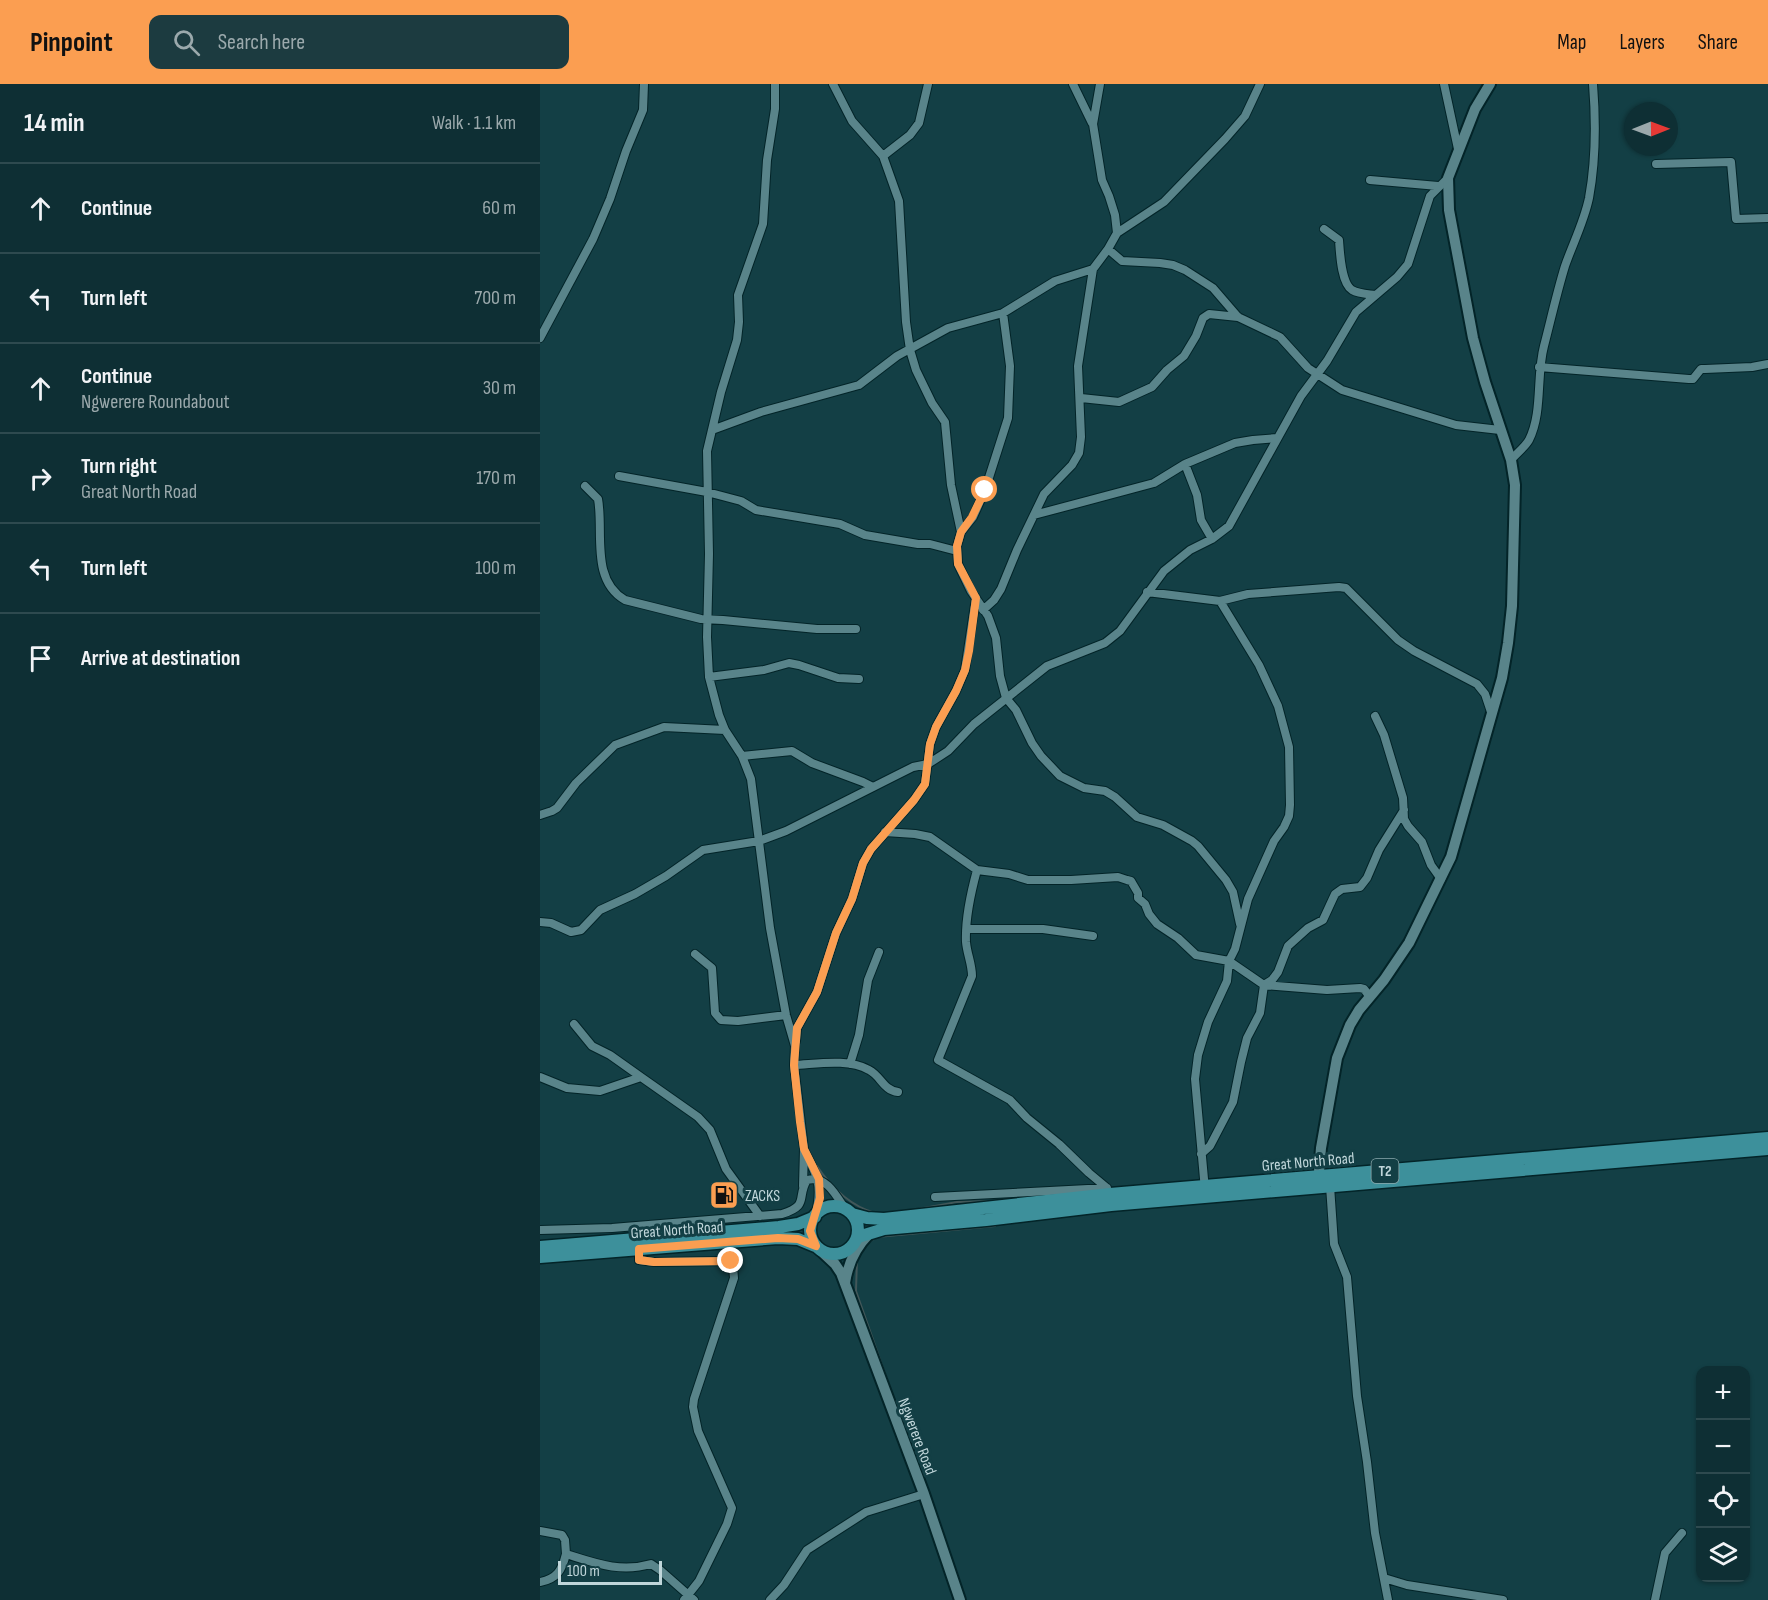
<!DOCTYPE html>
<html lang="en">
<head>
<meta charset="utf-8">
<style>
  body { margin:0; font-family:"Sofia Sans Condensed",sans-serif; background:#1c3b40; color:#f1f3f6 }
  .controls { position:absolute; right:18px; bottom:18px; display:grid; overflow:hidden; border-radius:12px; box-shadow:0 2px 4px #0004 }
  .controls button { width:54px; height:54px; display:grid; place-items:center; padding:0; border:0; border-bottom:2px solid #2e4a4f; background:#0e2f34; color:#f1f3f6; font:30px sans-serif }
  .compass { position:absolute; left:1084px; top:18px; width:54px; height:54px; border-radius:50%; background:#0e2f34; box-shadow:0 2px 4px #0004; rotate:89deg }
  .scale { position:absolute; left:18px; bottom:15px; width:104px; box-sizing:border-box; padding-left:6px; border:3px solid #c0d6da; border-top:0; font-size:16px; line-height:21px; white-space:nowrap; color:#c0d6da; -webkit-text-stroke:4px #133f45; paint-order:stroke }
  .stop { position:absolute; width:18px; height:18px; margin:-14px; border:4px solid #fb9e51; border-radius:50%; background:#fff }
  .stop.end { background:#fb9e51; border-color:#fff; box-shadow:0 2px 6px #0008 }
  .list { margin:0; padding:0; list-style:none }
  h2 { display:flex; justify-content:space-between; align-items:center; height:78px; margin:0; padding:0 24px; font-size:26px }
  h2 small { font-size:20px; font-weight:400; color:#9ba9ac }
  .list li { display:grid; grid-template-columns:39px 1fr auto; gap:18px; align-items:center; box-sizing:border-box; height:90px; padding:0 24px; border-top:2px solid #2e4a4f }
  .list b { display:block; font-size:22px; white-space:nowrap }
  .list p { margin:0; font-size:20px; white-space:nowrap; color:#9ba9ac }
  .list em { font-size:20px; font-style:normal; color:#9ba9ac }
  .icon { flex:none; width:33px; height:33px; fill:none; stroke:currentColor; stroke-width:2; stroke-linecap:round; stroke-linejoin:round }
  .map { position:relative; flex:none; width:1228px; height:1516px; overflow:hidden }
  header { display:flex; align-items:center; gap:36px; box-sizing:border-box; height:84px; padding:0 30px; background:#fb9e51; color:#111 }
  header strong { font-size:28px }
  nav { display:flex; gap:33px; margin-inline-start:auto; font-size:21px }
  .search { width:420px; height:54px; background:#1c3b40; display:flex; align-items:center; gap:15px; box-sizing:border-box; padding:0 21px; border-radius:12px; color:#9ba9ac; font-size:22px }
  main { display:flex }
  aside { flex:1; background:#0e2f34 }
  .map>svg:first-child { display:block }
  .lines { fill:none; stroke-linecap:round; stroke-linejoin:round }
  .stream { stroke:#425759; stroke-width:2 }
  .street-casing { stroke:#032428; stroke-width:10 }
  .secondary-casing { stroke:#032428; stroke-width:14 }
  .primary-casing { stroke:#032428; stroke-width:15 }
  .street { stroke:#59848a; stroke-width:8 }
  .secondary { stroke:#59848a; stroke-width:10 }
  .primary { stroke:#3d909b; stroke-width:12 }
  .route { stroke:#fb9e51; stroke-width:8 }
  .labels { text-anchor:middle; stroke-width:6; stroke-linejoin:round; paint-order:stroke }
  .shield { fill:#133f45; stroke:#8ca9ad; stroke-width:1.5 }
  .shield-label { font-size:15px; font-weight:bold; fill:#c0d6da }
  .street-label { font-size:16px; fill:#c0d6da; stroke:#133f45 }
  .poi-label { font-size:16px; fill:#c0d6da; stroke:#133f45; text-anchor:start }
</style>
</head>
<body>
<header>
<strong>Pinpoint</strong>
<div class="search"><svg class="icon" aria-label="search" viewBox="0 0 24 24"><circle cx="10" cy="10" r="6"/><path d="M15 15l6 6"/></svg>Search here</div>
<nav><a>Map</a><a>Layers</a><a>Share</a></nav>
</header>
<main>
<aside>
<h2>14 min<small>Walk · 1.1 km</small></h2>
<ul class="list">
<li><svg class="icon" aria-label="ahead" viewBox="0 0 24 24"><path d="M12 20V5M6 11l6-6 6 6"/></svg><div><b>Continue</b></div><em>60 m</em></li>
<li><svg class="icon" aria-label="left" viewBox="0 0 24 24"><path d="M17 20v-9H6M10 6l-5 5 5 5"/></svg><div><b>Turn left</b></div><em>700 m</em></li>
<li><svg class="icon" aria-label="ahead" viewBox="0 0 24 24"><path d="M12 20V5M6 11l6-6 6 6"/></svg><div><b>Continue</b><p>Ngwerere Roundabout</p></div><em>30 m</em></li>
<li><svg class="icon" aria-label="right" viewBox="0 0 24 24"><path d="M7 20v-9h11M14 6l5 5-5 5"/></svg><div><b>Turn right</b><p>Great North Road</p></div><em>170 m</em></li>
<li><svg class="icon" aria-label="left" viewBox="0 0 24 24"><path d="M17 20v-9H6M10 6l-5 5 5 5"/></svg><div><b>Turn left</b></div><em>100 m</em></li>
<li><svg class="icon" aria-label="arrive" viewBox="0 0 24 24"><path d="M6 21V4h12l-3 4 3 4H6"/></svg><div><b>Arrive at destination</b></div></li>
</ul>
</aside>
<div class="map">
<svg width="1228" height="1516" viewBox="0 0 1228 1516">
  <rect width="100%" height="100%" fill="#133f45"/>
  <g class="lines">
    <path class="stream" d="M 277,1082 C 291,1103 311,1122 335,1129
      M 373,1126 L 417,1118 L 450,1117
      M 326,1160 L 337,1153 L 455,1142
      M 317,1175 L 316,1207 L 351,1307
      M 422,1505 L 426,1516"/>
    <g class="street-casing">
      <path id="street" d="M 235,0 L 235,25 L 227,76 L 223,140 L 198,211 L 199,238 L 197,256 L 181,308 L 167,367 L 169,470 L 167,553 L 169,593 L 179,631 L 185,646 L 202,672 L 211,695 L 230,844 L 246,931 L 255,962 L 254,981 L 264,1065 L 263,1102
        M 293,0 L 312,37 L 343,72 L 359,117 L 366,238 L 370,266 L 376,286 L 392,319 L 405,338 L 411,401 L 421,448 L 417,462 L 418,480 L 431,507 L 448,532 L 456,554 L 460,592 L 466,614 L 476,626 L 492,659 L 501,672 L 520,692 L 544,704 L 565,707 L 575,713 L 597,733 L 623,741 L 652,757 L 658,762 L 686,796 L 693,808 L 700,840
        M 533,0 L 552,39
        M 560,0 L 553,40 L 562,96 L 569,112 L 575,131 L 577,149
        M 904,0 L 918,65
        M 343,72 L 370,51 L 379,39 L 388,0
        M 1116,80 L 1191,78 L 1196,135 L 1228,134
        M 830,96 L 898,102
        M 784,145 L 799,156 C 800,169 801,199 812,206 C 819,210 828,210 835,211
        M 568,165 L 582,177 L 620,179 L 633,181 L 645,186 L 673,204 L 698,233 L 740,253 L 768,284 L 802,306 L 916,341 L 960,346
        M 0,254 L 53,155 L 70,115 L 86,67 L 103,26 L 104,0
        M 999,283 L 1149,295 L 1153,295 L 1161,285 L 1165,285 L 1212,283 L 1228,280
        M 541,314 L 579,318 L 612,303 L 627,286 L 644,272 L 656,252 L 663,234 L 669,230 L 698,233
        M 172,346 L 221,328 L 319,301 L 357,272 L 408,244 L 463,229 L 515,197 L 553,185 L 568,165 L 577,149 L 624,118 L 685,55 L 705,32 L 720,0
        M 971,376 C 976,370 985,363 989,356 C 1003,328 996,292 1004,262 C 1011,235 1017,208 1025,182 C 1033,159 1044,138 1049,114 C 1056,76 1056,38 1053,0
        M 645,380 L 657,411 L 661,436 L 672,455
        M 79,392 L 167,408 L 201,417 L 216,426 L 300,440 L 325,451 L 378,460 L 390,460 L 417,467
        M 45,402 L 58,415 C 64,447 50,496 85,516 L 161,535 L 183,536 L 277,545 L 316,545
        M 494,431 L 614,399 L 645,380 L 695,359 L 713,356 L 737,354
        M 421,448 L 433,433 L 445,406 L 468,334 L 470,282 L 463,229
        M 607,508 L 680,517 L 708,510 L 799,503 L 806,504 L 858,556 L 874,567 L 937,600 L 945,610 L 951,628
        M 443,526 L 454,516 L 461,505 L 477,466 L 504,410 L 532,381 L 539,369 L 541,353 L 538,282 L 553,185
        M 169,593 L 224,586 L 249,579 L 259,581 L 298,594 L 319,595
        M 835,632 L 844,651 L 863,714 L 864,735 L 868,742 L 882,758 L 891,781 L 901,795
        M 202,672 L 252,667 L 272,679 L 323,698 L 333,703
        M 0,731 L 12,727 L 17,724 L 36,699 L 75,661 L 124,643 L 185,646
        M 345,748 L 375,750 L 390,753 L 437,786 L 469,790 L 488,796 L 531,796 L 578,793 L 587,796 L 591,797 L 598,809 L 598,814 L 605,820 L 609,830 L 617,840 L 638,854 L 656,871 L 689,877 L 724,901 L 787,906 L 820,904 L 824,905 L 830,913
        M 437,786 C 431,808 425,835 426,858 C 427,870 432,880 432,892 L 398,976 L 470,1016 L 487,1034 L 519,1060 L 549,1089 L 567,1104 L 569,1114
        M 0,838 L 11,839 L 31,848 L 41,846 L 60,826 L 95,810 L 126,792 L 163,766 L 219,757 L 246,747 L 357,691 L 373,683 L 388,680 L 408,667 L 434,640 L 507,582 L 565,559 L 580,547 L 624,487 L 650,466 L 672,455 L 689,442 L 761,312 L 787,277 L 816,228 L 857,193 L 868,180 L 890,112 L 908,94
        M 428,845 L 503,845 L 553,852
        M 155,870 L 172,884 L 175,929 L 181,936 L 198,937 L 246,931
        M 34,940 L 52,962 L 70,971 L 101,993
        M 256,957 L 257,944 L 277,908 L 296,849 L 312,815 L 323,779 L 331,765 L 374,716 L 385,700 L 390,660 L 396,643 L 416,607 L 425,586 L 436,514
        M 310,980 L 319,951 L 328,896 L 339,868
        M 254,981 C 277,980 308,974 329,986 C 341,992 343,1006 358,1008
        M 0,993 L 27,1004 L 60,1007 L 101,993 L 158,1033 L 170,1046 L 186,1085 L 220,1132
        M 264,1066 C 278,1092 283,1103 275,1132
        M 661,1070 L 670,1062 L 693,1018 L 701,978 L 707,954 L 720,929 L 724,901 L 732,896 L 738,888 L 748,862 L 768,844 L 783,836 L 795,810 L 802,805 L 820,803 L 827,794 L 839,766 L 864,726
        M 790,1102 L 794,1160 L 807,1193 L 817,1312 L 827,1378 L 835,1449 L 848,1516
        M 665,1106 L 655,995 L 658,971 L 668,938 L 687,897 L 689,877 L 695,865 L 708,815 L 734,757 L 744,743 L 749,732 L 750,721 L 749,663 L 738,622 L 719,581 L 680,517
        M 395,1113 L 567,1104
        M 0,1146 L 72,1144 L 242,1130 C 270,1121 256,1114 267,1096 C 286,1091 296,1111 305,1125
        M 99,1165 L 99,1176 L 114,1178 L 191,1177 L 193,1183 L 194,1194 L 154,1315 L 153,1323 L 158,1347 L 192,1424 L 187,1440 L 159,1497 L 144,1516
        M 0,1447 L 22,1451 L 25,1456 L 26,1470 C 55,1479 80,1489 111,1480 L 120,1486 L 154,1516
        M 844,1494 L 867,1501 L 963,1516
        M 0,1498 C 17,1495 22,1486 26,1470
        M 230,1516 L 244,1501 L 267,1466 L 326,1428 L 384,1410
        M 1115,1516 L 1125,1469 L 1142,1449"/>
    </g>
    <g class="secondary-casing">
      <path id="secondary" d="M 778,1100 L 781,1064 L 797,974 L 810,941 L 819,926 L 844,896 L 869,859 L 911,773 L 962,594 L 968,559 L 972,522 L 975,401 L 971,376 L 945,298 L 933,254 L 909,126 L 908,94 L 935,25 L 950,0
        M 279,1165 L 295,1180 L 301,1189 L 384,1410 L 420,1516
        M 305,1199 C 308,1179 315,1164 329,1150"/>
    </g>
    <g class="primary-casing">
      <path id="primary" d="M270 1146a24 24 0 1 1 48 0a24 24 0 1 1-48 0Z
        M 312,1130 L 327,1134 L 344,1135 L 570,1110 L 1228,1054
        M 318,1153 L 344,1145 L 446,1136 L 571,1121 L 1228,1065
        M 0,1163 L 239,1143 L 258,1140 L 275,1133
        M 0,1173 L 238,1154 L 258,1155 L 275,1162"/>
    </g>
    <use href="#street" class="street"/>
    <use href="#secondary" class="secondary"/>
    <use href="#primary" class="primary"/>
  </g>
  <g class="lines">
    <path class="route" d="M 191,1177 L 114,1178 L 99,1176 L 99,1165 L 238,1154 L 258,1155 L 276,1162 L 270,1147 L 280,1114 L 279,1095 L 264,1065 L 260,1038 L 254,981 L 257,944 L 277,908 L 296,849 L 312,815 L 323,779 L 331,765 L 374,716 L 385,700 L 390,660 L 396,643 L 416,607 L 425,586 L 429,567 L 436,514 L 418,480 L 417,462 L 421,448 L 432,433 L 445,406"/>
  </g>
  <defs>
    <g id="fuel-square" transform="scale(1.5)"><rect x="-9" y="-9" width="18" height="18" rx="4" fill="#fb9e51" stroke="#133f45"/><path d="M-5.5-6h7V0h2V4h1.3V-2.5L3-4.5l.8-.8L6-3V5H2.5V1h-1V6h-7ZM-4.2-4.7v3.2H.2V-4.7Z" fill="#111"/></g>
  </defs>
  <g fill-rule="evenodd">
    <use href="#fuel-square" x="184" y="1111"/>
  </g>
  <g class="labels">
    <rect class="shield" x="831.5" y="1075" width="27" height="24" rx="4.5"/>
    <g class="shield-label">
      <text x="845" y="1092">T2</text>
    </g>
    <g class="street-label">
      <text transform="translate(768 1077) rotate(-5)" y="6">Great North Road</text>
      <text transform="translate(137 1145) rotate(-4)" y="6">Great North Road</text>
      <text transform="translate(378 1352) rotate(69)" y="6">Ngwerere Road</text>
    </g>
    <g class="poi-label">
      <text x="205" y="1117">ZACKS</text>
    </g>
  </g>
</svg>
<div class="controls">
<button>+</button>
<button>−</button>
<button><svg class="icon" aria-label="locate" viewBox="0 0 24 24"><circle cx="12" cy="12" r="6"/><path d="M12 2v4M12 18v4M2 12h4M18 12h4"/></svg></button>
<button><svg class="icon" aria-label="layers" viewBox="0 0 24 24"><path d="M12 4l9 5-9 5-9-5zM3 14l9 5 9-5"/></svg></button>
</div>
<svg class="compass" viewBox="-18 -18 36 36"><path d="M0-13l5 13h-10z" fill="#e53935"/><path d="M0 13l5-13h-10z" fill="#9ba9ac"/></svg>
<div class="scale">100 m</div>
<div class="stop" style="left:445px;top:406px"></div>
<div class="stop end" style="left:191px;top:1177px"></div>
</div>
</main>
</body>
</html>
